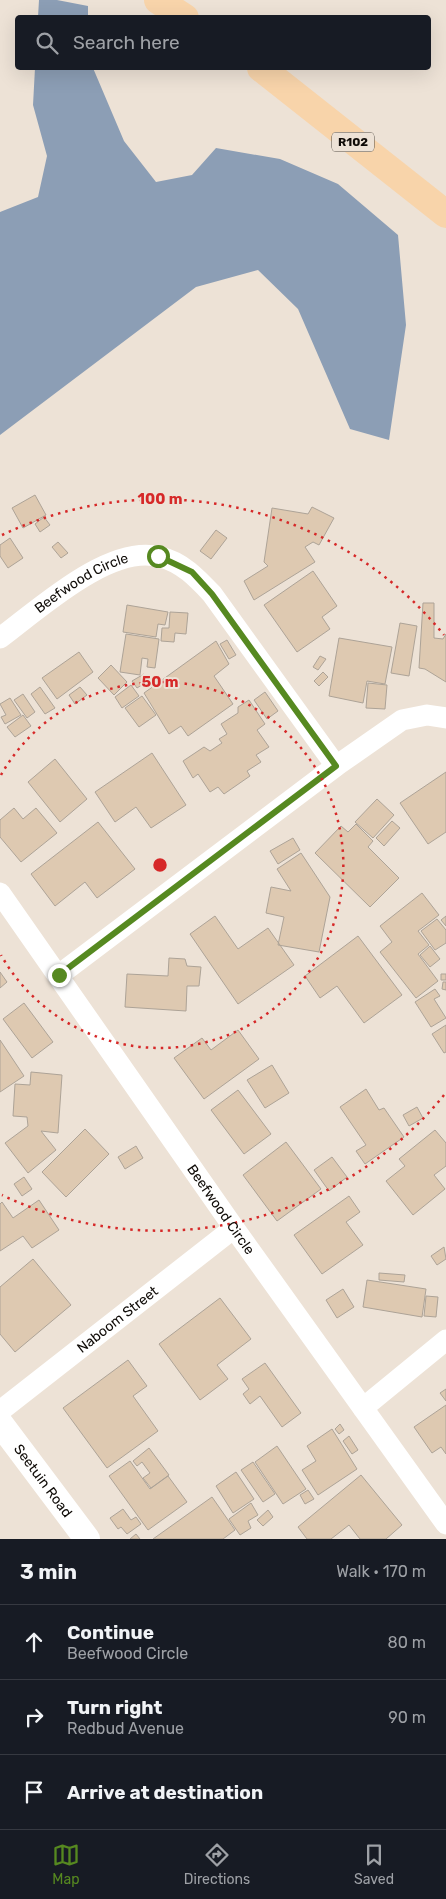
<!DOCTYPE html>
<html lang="en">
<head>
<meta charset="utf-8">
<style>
  body { margin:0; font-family:Rubik,sans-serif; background:#20242c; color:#f1f3f6 }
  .stop { position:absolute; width:15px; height:15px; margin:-11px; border:4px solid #568920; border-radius:50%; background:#fff }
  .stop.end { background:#568920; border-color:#fff; box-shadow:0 1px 5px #0008 }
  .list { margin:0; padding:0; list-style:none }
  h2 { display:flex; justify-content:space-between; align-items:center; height:65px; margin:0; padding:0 20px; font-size:21px }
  h2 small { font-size:16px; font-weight:400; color:#9ea1a6 }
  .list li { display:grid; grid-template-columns:32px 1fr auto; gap:15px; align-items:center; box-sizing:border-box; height:75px; padding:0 20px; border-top:1px solid #363941 }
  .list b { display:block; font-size:19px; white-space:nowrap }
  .list p { margin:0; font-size:16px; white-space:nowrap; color:#9ea1a6 }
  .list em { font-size:16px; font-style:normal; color:#9ea1a6 }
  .icon { flex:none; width:28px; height:28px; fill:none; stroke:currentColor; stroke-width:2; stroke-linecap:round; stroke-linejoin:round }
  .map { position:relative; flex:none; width:446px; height:1539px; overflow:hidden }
  .search { position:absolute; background:#171b24; box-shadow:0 5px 20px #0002; left:15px; right:15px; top:15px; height:55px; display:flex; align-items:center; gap:12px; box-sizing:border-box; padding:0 18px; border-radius:5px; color:#9ea1a6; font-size:19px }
  .sheet { height:290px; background:#171b24 }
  nav { display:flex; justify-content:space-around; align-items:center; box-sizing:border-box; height:70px; border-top:1px solid #363941; background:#171b24; font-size:14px; color:#9ea1a6 }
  nav a { display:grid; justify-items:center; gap:2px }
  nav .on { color:#568920 }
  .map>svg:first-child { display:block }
  .water { fill:#8c9eb5 }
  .building { fill:#dec9b1; stroke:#ada397 }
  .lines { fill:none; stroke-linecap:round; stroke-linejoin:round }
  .minor { stroke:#fff; stroke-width:21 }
  .tertiary { stroke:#fff; stroke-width:26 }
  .primary { stroke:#f8d4aa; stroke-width:28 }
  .route { stroke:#568920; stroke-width:6 }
  .ring { fill:none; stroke:#d62828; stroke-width:2.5; stroke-dasharray:2.5 5 }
  .labels { text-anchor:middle; stroke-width:4; stroke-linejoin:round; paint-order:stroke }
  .shield { fill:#ede2d6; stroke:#524c45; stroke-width:1 }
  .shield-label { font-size:12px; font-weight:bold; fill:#0f0b07 }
  .street-label { font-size:14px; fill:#0f0b07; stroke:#ede2d6 }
  .centre { fill:#d62828; stroke:#ede2d6; stroke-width:2.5 }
  .ring-label { font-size:15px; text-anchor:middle; font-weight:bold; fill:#d62828; stroke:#ede2d6; stroke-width:4; stroke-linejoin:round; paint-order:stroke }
</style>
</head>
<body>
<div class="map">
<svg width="446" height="1539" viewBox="0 0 446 1539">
  <rect width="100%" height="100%" fill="#ede2d6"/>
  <path class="water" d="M 39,0 L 57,0 L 88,6 L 88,17 L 38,17 Z
    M 35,68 L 93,68 L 124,141 L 156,182 L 192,175 L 216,148 L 280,159 L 338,184 L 398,235 L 406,325 L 389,440 L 350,429 L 298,309 L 258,270 L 196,287 L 0,435 L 0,212 L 38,197 L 47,156 L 33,105 Z"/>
  <path class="building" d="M 35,495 L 46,515 L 23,528 L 12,508 Z
    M 312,507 L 334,518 L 319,545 L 313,542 L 305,547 L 315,562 L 254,600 L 244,581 L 268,566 L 264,562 L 272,508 L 308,514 Z
    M 44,517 L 50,525 L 40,532 L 35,524 Z
    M 216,530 L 227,538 L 211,559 L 200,551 Z
    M 10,538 L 23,558 L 8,568 L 0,556 L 0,545 Z
    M 58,542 L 68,553 L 61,558 L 52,547 Z
    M 313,571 L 337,606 L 322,617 L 330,629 L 297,652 L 264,605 Z
    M 423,603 L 434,603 L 434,638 L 443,639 L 446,634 L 446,682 L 425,669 L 419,668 Z
    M 127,605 L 168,612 L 165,625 L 158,624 L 156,637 L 123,632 Z
    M 170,612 L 188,613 L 186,634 L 175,633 L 174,642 L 161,641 L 162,628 L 169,628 Z
    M 400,623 L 417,626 L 409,676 L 391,673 Z
    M 126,634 L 159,639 L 155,668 L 147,667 L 148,659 L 142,658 L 140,675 L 120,672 Z
    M 339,638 L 392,647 L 385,684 L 367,681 L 363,703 L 329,696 Z
    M 227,640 L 236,655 L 229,659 L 220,644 Z
    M 216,641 L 229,664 L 214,676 L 233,704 L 188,736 L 181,726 L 169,734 L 144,693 Z
    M 79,652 L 93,672 L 57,699 L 42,678 Z
    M 320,656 L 326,659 L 318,670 L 313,667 Z
    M 111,665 L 127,682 L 114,695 L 98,678 Z
    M 323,672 L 328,677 L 319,686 L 314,681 Z
    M 144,674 L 148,681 L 137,688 L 132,681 Z
    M 368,683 L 387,685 L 385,709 L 366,708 Z
    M 131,685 L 139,696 L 122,708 L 115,697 Z
    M 40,687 L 55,708 L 45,714 L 31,694 Z
    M 80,687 L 87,695 L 75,704 L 69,695 Z
    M 265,692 L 278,711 L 267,719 L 254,700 Z
    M 23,694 L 35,712 L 27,718 L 14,700 Z
    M 142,696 L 156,715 L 139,727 L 125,708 Z
    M 10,698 L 21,715 L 5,724 L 1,717 L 6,715 L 0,704 Z
    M 249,700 L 265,724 L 257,730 L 269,747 L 256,755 L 261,762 L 247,771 L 250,776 L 224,794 L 218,787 L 210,792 L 198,774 L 193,778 L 183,761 L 204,747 L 210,751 L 222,743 L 219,739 L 227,734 L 221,724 L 238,713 L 238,707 Z
    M 23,715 L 31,726 L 15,737 L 7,727 Z
    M 152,753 L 186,805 L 151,828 L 136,807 L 115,822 L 95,792 Z
    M 55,759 L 87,799 L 60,822 L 28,782 Z
    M 446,772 L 446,832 L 428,844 L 400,803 Z
    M 377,799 L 394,815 L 373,838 L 355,822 Z
    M 14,808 L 23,819 L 36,808 L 57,833 L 21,862 L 0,837 L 0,820 Z
    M 392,821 L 400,828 L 384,846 L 376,838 Z
    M 98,822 L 135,869 L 97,898 L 85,882 L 55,906 L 31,874 Z
    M 356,824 L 373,841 L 368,847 L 399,878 L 370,907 L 315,853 L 341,826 L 348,832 Z
    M 293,838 L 300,850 L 278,864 L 270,851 Z
    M 301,853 L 330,897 L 319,952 L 278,945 L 284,917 L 266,913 L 271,887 L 291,891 L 277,869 Z
    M 422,893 L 439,915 L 418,931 L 429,945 L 418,954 L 438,981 L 416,998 L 380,952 L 392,942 L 380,926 Z
    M 215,916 L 238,949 L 268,928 L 294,965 L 238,1004 L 190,934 Z
    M 446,916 L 446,926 L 441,920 Z
    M 437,919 L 446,930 L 446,943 L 435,950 L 421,931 Z
    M 358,936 L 402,995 L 364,1023 L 337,986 L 320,998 L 305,976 Z
    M 430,946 L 440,959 L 430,967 L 420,955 Z
    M 169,958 L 185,959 L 187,966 L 201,967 L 199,986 L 187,986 L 186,1011 L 125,1007 L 127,974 L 168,976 Z
    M 0,972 L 7,982 L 0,988 Z
    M 441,974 L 446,974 L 446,980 L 441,980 Z
    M 443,982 L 446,982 L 446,990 L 442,989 Z
    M 435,989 L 440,996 L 434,999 L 446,1018 L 431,1027 L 415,1002 Z
    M 24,1003 L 53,1042 L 32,1058 L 3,1019 Z
    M 446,1025 L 446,1052 L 444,1053 L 432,1034 Z
    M 238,1030 L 259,1059 L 204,1099 L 174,1058 L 202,1038 L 211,1050 Z
    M 0,1040 L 24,1076 L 0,1092 Z
    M 272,1065 L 289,1093 L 265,1108 L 247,1080 Z
    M 31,1072 L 62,1075 L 58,1133 L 41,1131 L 56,1150 L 28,1173 L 5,1143 L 28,1126 L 27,1117 L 13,1116 L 15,1084 L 30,1085 Z
    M 366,1089 L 379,1110 L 384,1108 L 404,1137 L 365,1164 L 356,1151 L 366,1145 L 340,1107 Z
    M 238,1090 L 271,1134 L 244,1154 L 211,1110 Z
    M 417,1107 L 423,1118 L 409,1126 L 403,1115 Z
    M 85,1129 L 109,1154 L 66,1197 L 42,1172 Z
    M 435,1130 L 446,1143 L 446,1166 L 434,1175 L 445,1189 L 413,1215 L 386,1181 L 405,1166 L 399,1159 Z
    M 286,1142 L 321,1189 L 277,1221 L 243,1175 Z
    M 136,1146 L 143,1158 L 125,1169 L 118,1157 Z
    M 332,1157 L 347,1177 L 329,1191 L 314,1170 Z
    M 24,1177 L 32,1189 L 22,1196 L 14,1184 Z
    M 349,1196 L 360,1212 L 346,1222 L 363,1245 L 322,1274 L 294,1235 Z
    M 39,1200 L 59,1230 L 32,1248 L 23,1236 L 0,1251 L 0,1204 L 2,1202 L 13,1218 Z
    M 444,1247 L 446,1259 L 437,1265 L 431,1256 Z
    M 33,1259 L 71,1305 L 15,1352 L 0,1334 L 0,1287 Z
    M 379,1273 L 405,1275 L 404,1282 L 379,1280 Z
    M 367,1280 L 426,1289 L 422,1317 L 363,1307 Z
    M 343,1289 L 354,1307 L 337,1318 L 326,1300 Z
    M 426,1296 L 438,1297 L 436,1317 L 424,1316 Z
    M 220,1298 L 251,1339 L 217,1365 L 228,1379 L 200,1400 L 159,1344 Z
    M 128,1360 L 147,1386 L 133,1396 L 158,1431 L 107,1468 L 63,1408 Z
    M 265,1363 L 301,1413 L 282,1427 L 260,1396 L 250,1404 L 243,1394 L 249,1389 L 242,1379 Z
    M 446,1389 L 446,1401 L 440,1393 Z
    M 446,1405 L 446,1454 L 441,1447 L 432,1453 L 414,1427 Z
    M 340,1424 L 344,1430 L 339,1434 L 335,1429 Z
    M 332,1429 L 357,1469 L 318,1495 L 302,1470 L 316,1461 L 307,1446 Z
    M 349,1436 L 358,1450 L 352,1454 L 343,1441 Z
    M 277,1446 L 306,1489 L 283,1504 L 255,1462 Z
    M 149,1448 L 169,1475 L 151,1488 L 143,1478 L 150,1473 L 142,1462 L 137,1466 L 133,1461 Z
    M 130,1461 L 150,1489 L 168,1476 L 187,1502 L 148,1530 L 109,1476 Z
    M 253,1462 L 275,1494 L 263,1502 L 241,1470 Z
    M 236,1472 L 254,1499 L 233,1513 L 216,1486 Z
    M 361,1475 L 402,1525 L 386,1539 L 360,1539 L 349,1525 L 331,1539 L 307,1539 L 298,1527 Z
    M 308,1490 L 314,1499 L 305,1504 L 300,1495 Z
    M 212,1497 L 235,1530 L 223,1539 L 153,1539 Z
    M 251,1503 L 258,1515 L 248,1521 L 251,1528 L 240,1535 L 229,1519 Z
    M 123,1509 L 131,1520 L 136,1517 L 141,1524 L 127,1534 L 121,1527 L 118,1529 L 110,1518 Z
    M 268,1510 L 273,1517 L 263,1526 L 257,1520 Z
    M 136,1534 L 140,1539 L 130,1539 Z"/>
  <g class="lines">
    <g class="minor">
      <path id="s1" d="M 0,638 C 38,610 110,543 160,557 C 182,562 197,578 212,594 L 336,766"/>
      <path id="s2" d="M 0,893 L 234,1228 L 446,1524"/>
      <path d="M 59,975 L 336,766 L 402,720 L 427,715 L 446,718"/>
      <path d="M 363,1408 L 446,1340"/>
      <path id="s3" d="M 0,1411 L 234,1228"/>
    </g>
    <path class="tertiary" id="s4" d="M 0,1423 L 87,1539"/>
    <path class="primary" d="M 158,0 L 185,18
      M 261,68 L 446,214"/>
  </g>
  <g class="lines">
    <path class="route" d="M 59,975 L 336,766 L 212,594 L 192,572 L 158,556"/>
  </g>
  <g class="ring">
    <path d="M1 775A183 183 0 1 1 1 955"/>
    <path d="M444 1095A366 366 0 0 1 2 1195M2 535A366 366 0 0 1 444 635"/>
  </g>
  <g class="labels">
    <rect class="shield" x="332" y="132.5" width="42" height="19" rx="4"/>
    <g class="shield-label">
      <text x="353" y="146">R102</text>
    </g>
    <g class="street-label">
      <text dy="5" stroke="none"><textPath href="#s1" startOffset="99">Beefwood Circle</textPath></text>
      <text dy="5" stroke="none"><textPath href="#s2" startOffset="386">Beefwood Circle</textPath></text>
      <text dy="5" stroke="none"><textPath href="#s3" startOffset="149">Naboom Street</textPath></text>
      <text dy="5" stroke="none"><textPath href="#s4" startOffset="72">Seetuin Road</textPath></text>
    </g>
  </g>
  <circle cx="160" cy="865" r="8" class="centre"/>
  <g class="ring-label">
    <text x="160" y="504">100 m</text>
    <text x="160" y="687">50 m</text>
  </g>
</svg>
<div class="stop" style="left:158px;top:556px"></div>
<div class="stop end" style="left:59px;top:975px"></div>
<div class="search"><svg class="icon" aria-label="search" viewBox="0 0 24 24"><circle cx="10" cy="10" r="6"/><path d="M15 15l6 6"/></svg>Search here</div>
</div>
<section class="sheet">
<h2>3 min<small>Walk · 170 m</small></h2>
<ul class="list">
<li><svg class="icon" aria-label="ahead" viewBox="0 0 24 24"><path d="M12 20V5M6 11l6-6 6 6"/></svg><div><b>Continue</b><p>Beefwood Circle</p></div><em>80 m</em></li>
<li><svg class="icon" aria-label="right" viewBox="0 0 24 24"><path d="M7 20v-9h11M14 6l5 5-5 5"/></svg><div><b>Turn right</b><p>Redbud Avenue</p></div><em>90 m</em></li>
<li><svg class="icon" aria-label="arrive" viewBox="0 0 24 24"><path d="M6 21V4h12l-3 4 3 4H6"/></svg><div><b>Arrive at destination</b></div></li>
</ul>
</section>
<nav>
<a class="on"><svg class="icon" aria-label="map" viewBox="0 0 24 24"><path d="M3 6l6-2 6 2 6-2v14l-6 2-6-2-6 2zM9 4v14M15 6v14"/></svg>Map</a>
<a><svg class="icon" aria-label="directions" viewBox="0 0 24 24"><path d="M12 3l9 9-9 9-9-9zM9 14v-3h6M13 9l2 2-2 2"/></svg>Directions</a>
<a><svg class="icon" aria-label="saved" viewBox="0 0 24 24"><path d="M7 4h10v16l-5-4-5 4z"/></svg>Saved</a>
</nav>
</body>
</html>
